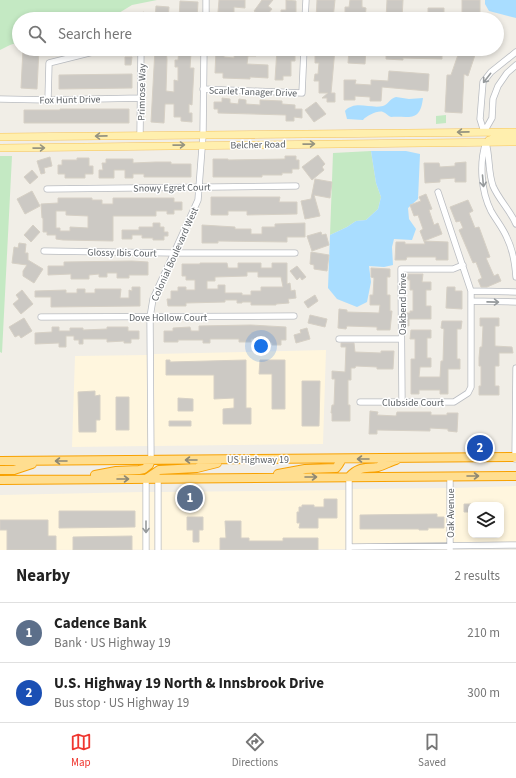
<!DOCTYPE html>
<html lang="en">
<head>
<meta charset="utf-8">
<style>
  body { margin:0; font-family:"Source Sans 3",sans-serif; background:#f6f6f6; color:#222 }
  .controls { position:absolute; right:12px; bottom:12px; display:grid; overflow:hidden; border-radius:8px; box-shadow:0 2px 6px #0003 }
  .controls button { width:36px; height:36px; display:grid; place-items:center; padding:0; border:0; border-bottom:1px solid #e0e0e0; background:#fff; color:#222; font:20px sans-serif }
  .you { position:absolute; left:261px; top:346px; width:14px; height:14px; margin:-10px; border:3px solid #fff; border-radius:50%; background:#1a73e8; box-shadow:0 0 0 6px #1a73e833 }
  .badge { display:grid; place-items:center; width:26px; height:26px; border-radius:50%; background:#ef362f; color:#fff; font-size:13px; font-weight:700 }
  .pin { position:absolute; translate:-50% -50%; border:2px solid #fff; box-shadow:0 1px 4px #0006 }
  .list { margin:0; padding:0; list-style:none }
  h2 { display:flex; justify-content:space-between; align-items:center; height:52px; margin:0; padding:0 16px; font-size:17px }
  h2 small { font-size:13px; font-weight:400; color:#767676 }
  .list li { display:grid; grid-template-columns:26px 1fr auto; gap:12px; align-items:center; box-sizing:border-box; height:60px; padding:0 16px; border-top:1px solid #e0e0e0 }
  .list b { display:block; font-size:15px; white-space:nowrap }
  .list p { margin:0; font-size:13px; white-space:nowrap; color:#767676 }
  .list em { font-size:13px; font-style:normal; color:#767676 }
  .icon { flex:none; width:22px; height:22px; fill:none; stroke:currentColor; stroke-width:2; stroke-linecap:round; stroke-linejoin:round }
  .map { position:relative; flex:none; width:516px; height:550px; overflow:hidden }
  .search { position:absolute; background:#fff; box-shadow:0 2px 6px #0003; left:12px; right:12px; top:12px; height:44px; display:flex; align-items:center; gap:10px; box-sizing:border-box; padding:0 14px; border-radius:22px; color:#767676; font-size:15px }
  .sheet { height:172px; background:#fff }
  nav { display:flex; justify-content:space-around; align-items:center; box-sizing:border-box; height:56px; border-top:1px solid #e0e0e0; background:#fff; font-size:11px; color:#767676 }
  nav a { display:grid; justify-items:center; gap:2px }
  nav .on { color:#ef362f }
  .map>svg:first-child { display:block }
  .commercial { fill:#fff6de; fill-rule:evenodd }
  .green { fill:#c4e9c3 }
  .water { fill:#a9ddff }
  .building { fill:#ccc9c4; stroke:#d6d0c5; fill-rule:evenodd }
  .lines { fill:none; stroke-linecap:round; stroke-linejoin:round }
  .minor-casing { stroke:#b9bcc1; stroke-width:7 }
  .major-casing { stroke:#f6c45b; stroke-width:8 }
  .highway-casing { stroke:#f8a100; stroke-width:10 }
  .minor { stroke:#fff; stroke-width:5.5 }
  .major { stroke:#ffefae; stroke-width:7 }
  .highway { stroke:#ffde90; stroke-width:8 }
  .oneway { stroke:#969a9c }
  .oneway2 { stroke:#969480 }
  .oneway3 { stroke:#8e8873 }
  .labels { text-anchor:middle; stroke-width:3; stroke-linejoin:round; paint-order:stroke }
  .street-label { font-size:10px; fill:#5e6367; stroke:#fff }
</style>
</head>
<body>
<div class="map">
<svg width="516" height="550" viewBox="0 0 516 550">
  <rect width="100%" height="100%" fill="#f1eee7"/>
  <path class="commercial" d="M 326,350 L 323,444 L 154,446 L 154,354 Z
    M 148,355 L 148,446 L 72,447 L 75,356 Z
    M 516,486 L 516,543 L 453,543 L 453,488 ZM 471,505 L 501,505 L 501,535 L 471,535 Z
    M 447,488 L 447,543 L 352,544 L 352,489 Z
    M 346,490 L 346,549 L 0,550 L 0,495 L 143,492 L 143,507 L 149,508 L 149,492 L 155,492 L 155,508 L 161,508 L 161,492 Z"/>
  <path class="green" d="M 0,0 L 157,0 L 132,5 L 109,19 L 19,19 L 19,42 L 10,45 L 0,50 Z
    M 446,115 L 446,123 L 436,124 L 436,116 Z
    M 371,151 L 376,183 L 381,197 L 378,209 L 366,220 L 356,221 L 347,227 L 330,235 L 333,153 Z
    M 0,156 L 12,156 L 2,353 L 0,352 Z"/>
  <path class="water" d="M 485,0 L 516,0 L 516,18 L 489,11 L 485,4 Z
    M 396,97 L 409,99 L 423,98 C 420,122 411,116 391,117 C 388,116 386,113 383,112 C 378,110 366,116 363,120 L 347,119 L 345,111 C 355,100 370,109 383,106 C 388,105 390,98 396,97 Z
    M 371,151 L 406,151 L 420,154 L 418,199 L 408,208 L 409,219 L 416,229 L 412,240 L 394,239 L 392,247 L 393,265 L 384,267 L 369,266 L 371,282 L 367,302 L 357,307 L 337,299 L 328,288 L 330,235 L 347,227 L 356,221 L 366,220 L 378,209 L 381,197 L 376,183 Z"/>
  <path class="building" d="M 219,0 L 245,0 L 245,8 L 234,7 L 234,13 L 218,12 Z
    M 262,0 L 273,0 L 268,6 L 272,9 L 267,15 L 264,13 L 261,16 L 254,11 Z
    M 286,0 L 296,1 L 296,16 L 292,16 L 292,19 L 281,19 L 281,10 L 286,10 Z
    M 317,0 L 335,0 L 333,19 L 316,19 Z
    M 350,0 L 362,0 L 362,7 L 366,8 L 365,19 L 345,19 L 345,7 L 349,7 Z
    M 387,0 L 403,0 L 402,19 L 386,19 Z
    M 462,0 L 480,0 L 480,15 L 462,15 Z
    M 180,1 L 198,2 L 197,19 L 179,19 Z
    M 156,6 L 169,7 L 168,19 L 155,19 Z
    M 428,8 L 444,8 L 444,19 L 428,19 Z
    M 144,12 L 146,19 L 125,19 L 125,18 Z
    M 23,49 L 39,49 L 37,89 L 21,88 Z
    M 155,49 L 166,49 L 167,60 L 166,91 L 174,92 L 174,80 L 178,81 L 178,67 L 175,67 L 175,60 L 178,60 L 179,49 L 195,49 L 195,54 L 191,53 L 190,68 L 194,68 L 192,105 L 189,104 L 189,113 L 192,113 L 192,122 L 181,121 L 181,117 L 174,117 L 174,104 L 165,104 L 164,123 L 151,122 Z
    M 216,49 L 224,49 L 224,57 L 234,58 L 235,49 L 252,49 L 252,52 L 256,52 L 256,56 L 248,56 L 247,64 L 268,65 L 268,78 L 250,77 L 250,79 L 223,78 L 223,73 L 215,73 Z
    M 277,49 L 295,49 L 295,61 L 291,61 L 291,76 L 283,76 L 283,80 L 275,80 Z
    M 315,49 L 335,49 L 331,93 L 335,93 L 335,102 L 327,102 L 327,98 L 322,98 L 328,93 L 319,93 L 319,81 L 314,81 L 315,74 L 318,74 L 319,63 L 315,63 Z
    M 349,49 L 366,49 L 365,64 L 348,63 Z
    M 386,49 L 442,49 L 442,59 L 403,58 L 403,60 L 386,59 Z
    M 460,49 L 477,49 L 468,76 L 464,74 L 462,113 L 445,112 L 447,75 L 451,75 Z
    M 125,57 L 132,57 L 131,65 L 125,65 Z
    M 389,71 L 429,74 L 428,91 L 382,87 L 381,101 L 370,101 L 370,97 L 355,96 L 355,100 L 344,100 L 344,80 L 356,80 L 355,84 L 371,85 L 371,80 L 388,81 Z
    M 132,74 L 132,88 L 59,89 L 59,75 Z
    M 222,98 L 230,99 L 230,103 L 238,104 L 239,99 L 246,100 L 246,104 L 260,105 L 260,100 L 282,101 L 282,104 L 295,105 L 295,109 L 302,109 L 302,118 L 294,117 L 294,121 L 286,121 L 286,115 L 218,113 L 218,109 L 214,109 L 214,102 L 222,102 Z
    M 316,102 L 326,114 L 314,122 L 305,110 Z
    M 60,109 L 129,109 L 129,123 L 24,123 L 24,110 L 60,110 Z
    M 318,155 L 325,164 L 322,167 L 324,170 L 312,180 L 302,167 Z
    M 285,156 L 296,156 L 296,160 L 299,160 L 299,169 L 292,169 L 292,173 L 282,173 L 282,175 L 262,175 L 262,177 L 213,177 L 213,159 L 228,159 L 228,160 L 285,159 Z
    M 50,157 L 52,166 L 44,168 L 45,173 L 41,174 L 37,161 Z
    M 77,158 L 89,158 L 89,166 L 93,166 L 93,174 L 85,174 L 85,178 L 65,178 L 65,174 L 58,174 L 58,165 L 62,165 L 62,160 L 77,160 Z
    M 106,159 L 133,159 L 133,163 L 156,162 L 171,162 L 171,164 L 191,164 L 191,177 L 144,177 L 144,174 L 133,174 L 133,178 L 125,178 L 125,170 L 114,170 L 114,178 L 99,178 L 99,170 L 103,170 L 102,163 L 106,163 Z
    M 466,162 L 466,182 L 455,182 L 455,178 L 440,179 L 440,182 L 425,183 L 424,163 L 439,163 L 440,167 L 455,166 L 455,163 Z
    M 32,170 L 38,177 L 30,184 L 24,177 Z
    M 315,179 L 332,182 L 330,198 L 314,195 L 320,216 L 305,219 L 301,201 L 311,199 Z
    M 32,191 L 40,206 L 25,214 L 17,199 Z
    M 426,194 L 432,209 L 429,210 L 434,225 L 438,223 L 442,234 L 424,241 L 448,242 L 448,260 L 436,260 L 436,257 L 407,257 L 406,260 L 395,260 L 396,242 L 405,242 L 405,244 L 425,244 L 420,231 L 423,229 L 418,215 L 414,216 L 410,205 L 421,201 L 419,197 Z
    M 211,197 L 280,197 L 279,202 L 297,202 L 297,214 L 247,215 L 247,211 L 228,211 L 228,215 L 211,215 Z
    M 58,198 L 92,198 L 92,200 L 102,200 L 102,204 L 113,204 L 113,198 L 174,198 L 174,202 L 182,202 L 182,210 L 174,210 L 174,214 L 167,214 L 167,211 L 156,211 L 156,216 L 113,216 L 113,241 L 63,240 L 56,239 L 56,235 L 47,235 L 47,232 L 43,232 L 43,218 L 42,218 L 41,204 L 58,203 ZM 56,211 L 66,211 L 66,215 L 88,216 L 88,228 L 70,227 L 70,231 L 60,231 L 60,228 L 56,228 Z
    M 468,200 L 473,211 L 469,213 L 475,228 L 479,227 L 490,257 L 486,258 L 494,276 L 498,274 L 501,281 L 487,287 L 481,287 L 478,280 L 482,278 L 476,262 L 473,263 L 459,230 L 463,228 L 460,221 L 456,222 L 450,207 Z
    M 153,223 L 160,223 L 160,227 L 164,227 L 164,232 L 168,232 L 168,236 L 164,236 L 164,240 L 153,240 L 153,238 L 142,238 L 142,235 L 132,235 L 132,239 L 122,239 L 122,230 L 139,230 L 139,227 L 153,227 Z
    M 305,223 L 305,237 L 287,237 L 287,242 L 218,241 L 218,243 L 202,243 L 202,225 L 235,227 L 235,229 L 251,229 L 251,234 L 262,234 L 262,227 L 275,227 L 275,224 Z
    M 33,225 L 40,232 L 31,242 L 24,235 Z
    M 321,232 L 322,235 L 326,234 L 329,245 L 312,251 L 307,236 Z
    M 19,243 L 26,244 L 25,253 L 28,253 L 28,260 L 43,269 L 34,283 L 23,276 L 23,271 L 27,265 L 12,263 L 14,247 L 18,248 Z
    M 311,252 L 329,255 L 327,271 L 314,269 L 314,265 L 310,264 Z
    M 132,261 L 148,262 L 148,275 L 129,275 L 129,278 L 117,278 L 117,273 L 107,273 L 107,277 L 99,277 L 99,274 L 89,275 L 89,279 L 71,279 L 71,274 L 48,275 L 48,266 L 64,266 L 64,262 Z
    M 200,263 L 227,263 L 228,268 L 238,268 L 238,263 L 261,263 L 261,268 L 272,268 L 272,263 L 287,263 L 287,284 L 290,283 L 291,291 L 295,290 L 296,298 L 288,299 L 289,303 L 276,304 L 276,305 L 251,305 L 251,302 L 242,302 L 242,303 L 237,303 L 237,300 L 225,300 L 225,302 L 186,303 L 186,306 L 168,306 L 167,299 L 171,299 L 171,291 L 178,291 L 178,287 L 186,287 L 186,290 L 195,290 L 195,280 L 186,280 L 186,276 L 182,276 L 182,264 L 200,264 ZM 247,272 L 258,272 L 258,277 L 281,277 L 283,287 L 261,287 L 261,291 L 251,291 L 251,295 L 242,295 L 242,293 L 225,293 L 225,285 L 218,285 L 218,289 L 207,289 L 207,281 L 215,281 L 215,277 L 247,276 Z
    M 297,266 L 306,277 L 302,280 L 300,277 L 297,280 L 290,271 Z
    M 371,268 L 390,269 L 390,277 L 387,277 L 387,295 L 390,295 L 390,311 L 392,311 L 390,330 L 377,330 L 377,327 L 347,326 L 346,329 L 338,328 L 339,309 L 347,310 L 347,312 L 379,313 L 380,305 L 370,305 L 370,295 L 373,295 L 374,278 L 371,277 Z
    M 408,274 L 423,274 L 422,282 L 431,282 L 431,290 L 426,290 L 426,306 L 431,306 L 431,319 L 409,319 L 409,326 L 406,326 L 406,313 L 410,313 L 410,311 L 413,311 L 413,290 L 410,290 L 410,280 L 407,280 Z
    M 132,287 L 140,287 L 140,306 L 51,307 L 51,297 L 35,297 L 35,291 L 66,290 L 66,293 L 77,293 L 77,289 L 85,289 L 85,293 L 95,293 L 95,289 L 121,289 L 120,298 L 129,298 L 129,290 L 132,291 Z
    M 447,287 L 455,287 L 455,291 L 462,291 L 462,309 L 446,308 Z
    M 22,290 L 33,304 L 21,314 L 13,304 L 19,299 L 16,295 Z
    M 315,295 L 318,301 L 308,308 L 304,302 Z
    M 310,315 L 327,319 L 325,327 L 308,323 Z
    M 24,318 L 32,331 L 21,338 L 19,335 L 15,337 L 9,327 Z
    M 480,318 L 499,318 L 499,326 L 495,326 L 495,346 L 512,347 L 513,353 L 499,353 L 499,366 L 495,366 L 495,386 L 499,386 L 499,395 L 479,395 L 479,386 L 481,386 L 481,366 L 479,366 L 479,358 L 480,347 L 482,347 L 483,326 L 480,326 Z
    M 442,321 L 462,321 L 461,329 L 457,329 L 457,359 L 460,359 L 460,369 L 448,369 L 448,394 L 440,394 L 440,390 L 419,390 L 419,394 L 411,394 L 411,359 L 415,359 L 415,339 L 410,339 L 411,330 L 431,330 L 431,338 L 427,338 L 427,358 L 431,358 L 431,367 L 420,367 L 419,377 L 440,377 L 441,361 L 443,361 L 444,329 L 441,328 Z
    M 251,325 L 286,327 L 286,340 L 281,340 L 281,345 L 272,345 L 272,343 L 261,343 L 261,339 L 251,339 L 251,342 L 239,342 L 239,339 L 210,339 L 210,343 L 203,343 L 203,340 L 178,340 L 178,342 L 164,342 L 164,331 L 173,331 L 173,328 L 190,327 L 191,331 L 199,331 L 199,326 Z
    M 52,327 L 59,327 L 59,331 L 70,331 L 70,328 L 83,328 L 83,330 L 107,329 L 107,327 L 128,327 L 128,331 L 139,331 L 139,339 L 131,339 L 131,343 L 124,343 L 124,341 L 107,342 L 107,339 L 83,339 L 83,344 L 79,344 L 79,340 L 74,340 L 74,336 L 66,336 L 66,347 L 59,347 L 59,343 L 35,344 L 35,333 L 52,332 Z
    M 307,328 L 310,339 L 296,343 L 294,335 L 301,333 L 300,330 Z
    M 341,343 L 354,343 L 355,352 L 381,353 L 381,351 L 394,351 L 393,369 L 377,369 L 377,367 L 356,366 L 355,368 L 351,368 L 351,380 L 348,380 L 348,405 L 350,405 L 350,421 L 332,421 L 332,413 L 331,413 L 332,405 L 334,405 L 335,379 L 332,379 L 332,371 L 345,372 L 346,347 L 341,347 Z
    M 166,360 L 170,360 L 170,362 L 246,360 L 246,408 L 251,408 L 251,424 L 223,424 L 223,409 L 234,408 L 234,398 L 214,399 L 214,375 L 166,375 Z
    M 260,360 L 285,360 L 285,409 L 272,409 L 272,374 L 259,374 Z
    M 302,381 L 320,381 L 319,426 L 302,426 Z
    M 95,391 L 95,396 L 100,395 L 100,420 L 96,420 L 96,432 L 79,432 L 78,392 Z
    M 116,397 L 129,397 L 129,430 L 116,430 Z
    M 178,398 L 193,399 L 193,411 L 178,411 Z
    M 370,411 L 378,412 L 377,415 L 396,416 L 397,412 L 431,412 L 431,415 L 447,415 L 447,413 L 458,413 L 457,432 L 448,431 L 448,429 L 430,428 L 430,431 L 377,430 L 377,434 L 369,434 Z
    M 169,421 L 191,421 L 191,426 L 169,426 Z
    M 324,499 L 337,499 L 337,518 L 318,518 L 318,528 L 299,528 L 300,523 L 297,523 L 297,512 L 299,512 L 299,507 L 302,507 L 302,505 L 314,505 L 314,507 L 324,507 Z
    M 464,504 L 471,504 L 471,512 L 464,512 Z
    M 59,511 L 135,511 L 135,527 L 59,528 Z
    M 437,514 L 437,517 L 444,517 L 444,528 L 428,528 L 428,530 L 419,530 L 419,529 L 360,529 L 360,515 Z
    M 187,517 L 203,517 L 203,530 L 199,530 L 199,542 L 193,542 L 193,530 L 187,530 Z
    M 0,520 L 48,520 L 48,536 L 56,536 L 56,550 L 7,550 L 7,530 L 0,530 Z
    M 225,521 L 241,521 L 241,538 L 249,538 L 249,541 L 283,541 L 283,538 L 318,538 L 318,550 L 220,550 L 220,538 L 226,538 Z
    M 132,536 L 132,550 L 73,550 L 73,537 Z"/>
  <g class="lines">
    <g class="minor-casing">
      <path id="minor" d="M 206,19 L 206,0
        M 305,19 L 306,0
        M 203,89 L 302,93 L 304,49
        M 0,99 L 48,100 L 141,98
        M 48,100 L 49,63 L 105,49
        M 484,132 L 480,119 L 483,82 L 491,72 L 516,52
        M 484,132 L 492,118 L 493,99 L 498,86 L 507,73 L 516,65
        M 140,135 L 141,49
        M 486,142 C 479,163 481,191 491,211 C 496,220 503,228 507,238 C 513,250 515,263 516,277
        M 486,143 C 490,157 488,172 493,186 C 499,200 510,210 516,224
        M 47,189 L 296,186
        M 44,251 L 174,253 L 295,253
        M 471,291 L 516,292
        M 471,301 L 516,302
        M 41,317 L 294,316
        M 339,339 L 401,339
        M 360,402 L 454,402 L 468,393 L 471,387 L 471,291 L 438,192
        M 402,402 L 401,269 L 453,269 L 463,265
        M 515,459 L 516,368
        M 151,460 L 150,317 L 153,299 L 198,200 L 203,135 L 204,49
        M 349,477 L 349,550
        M 158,478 L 158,550
        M 146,479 L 146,550
        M 349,547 L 516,545
        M 450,550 L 450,476"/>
    </g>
    <g class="major-casing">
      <path id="major" d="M 0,137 L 516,132
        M 489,140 L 499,137 L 516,137
        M 0,148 L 516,142"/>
    </g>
    <g class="highway-casing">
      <path id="highway" d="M 0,461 L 516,457
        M 0,470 L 14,470 L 32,464
        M 278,474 L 305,469 L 336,468 L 339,464 L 342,459
        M 95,475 L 116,471 L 139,470 L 144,469 L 149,465 L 151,460
        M 349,477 C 359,466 365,469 378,467 C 384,465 390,462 396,460
        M 146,479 L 159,470 L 197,468 L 217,463
        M 0,480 L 516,476"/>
    </g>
    <use href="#minor" class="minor"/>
    <use href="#major" class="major"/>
    <use href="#highway" class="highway"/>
  </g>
  <defs><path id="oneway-shaft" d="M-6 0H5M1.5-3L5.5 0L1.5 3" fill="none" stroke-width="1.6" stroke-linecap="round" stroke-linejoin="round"/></defs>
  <g class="oneway">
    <use href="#oneway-shaft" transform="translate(487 78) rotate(128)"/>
    <use href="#oneway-shaft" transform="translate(483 181) rotate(85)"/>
    <use href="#oneway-shaft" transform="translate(493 302) rotate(1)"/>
    <use href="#oneway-shaft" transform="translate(146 527) rotate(90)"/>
  </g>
  <g class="oneway2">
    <use href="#oneway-shaft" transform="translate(463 132) rotate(179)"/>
    <use href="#oneway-shaft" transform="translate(101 136) rotate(179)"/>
    <use href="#oneway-shaft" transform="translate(309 144) rotate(-1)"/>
    <use href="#oneway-shaft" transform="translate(179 145) rotate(-1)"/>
    <use href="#oneway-shaft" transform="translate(39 148) rotate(-1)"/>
  </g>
  <g class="oneway3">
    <use href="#oneway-shaft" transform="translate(363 459) rotate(180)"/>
    <use href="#oneway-shaft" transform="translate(191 460) rotate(180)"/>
    <use href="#oneway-shaft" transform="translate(61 461) rotate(180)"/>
    <use href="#oneway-shaft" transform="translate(473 476)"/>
    <use href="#oneway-shaft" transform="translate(311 477)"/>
    <use href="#oneway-shaft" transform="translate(123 479)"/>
  </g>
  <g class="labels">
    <g class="street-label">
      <text transform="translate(253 91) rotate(2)" y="4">Scarlet Tanager Drive</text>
      <text transform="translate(141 92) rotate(-89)" y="4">Primrose Way</text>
      <text transform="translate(70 99) rotate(-1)" y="4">Fox Hunt Drive</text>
      <text transform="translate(258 144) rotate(-1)" y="4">Belcher Road</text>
      <text transform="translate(172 187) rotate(-1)" y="4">Snowy Egret Court</text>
      <text transform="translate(122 252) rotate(1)" y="4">Glossy Ibis Court</text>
      <text transform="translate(174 254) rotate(-66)" y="4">Colonial Boulevard West</text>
      <text transform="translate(402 304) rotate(-90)" y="4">Oakbend Drive</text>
      <text x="168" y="321">Dove Hollow Court</text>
      <text x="413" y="406">Clubside Court</text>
      <text x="258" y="463">US Highway 19</text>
      <text transform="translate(450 513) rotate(-90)" y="4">Oak Avenue</text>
    </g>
  </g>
</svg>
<div class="controls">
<button><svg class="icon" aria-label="layers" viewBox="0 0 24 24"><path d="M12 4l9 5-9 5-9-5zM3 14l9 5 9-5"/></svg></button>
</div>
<div class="you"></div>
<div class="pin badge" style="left:190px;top:498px;background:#5c6f8a">1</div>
<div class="pin badge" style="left:480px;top:448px;background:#1a4fb4">2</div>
<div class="search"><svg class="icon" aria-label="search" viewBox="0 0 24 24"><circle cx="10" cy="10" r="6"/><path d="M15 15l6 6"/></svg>Search here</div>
</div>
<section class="sheet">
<h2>Nearby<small>2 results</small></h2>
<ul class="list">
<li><span class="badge" style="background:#5c6f8a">1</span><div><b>Cadence Bank</b><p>Bank · US Highway 19</p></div><em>210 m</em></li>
<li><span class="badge" style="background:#1a4fb4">2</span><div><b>U.S. Highway 19 North &amp; Innsbrook Drive</b><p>Bus stop · US Highway 19</p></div><em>300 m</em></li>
</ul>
</section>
<nav>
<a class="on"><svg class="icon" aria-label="map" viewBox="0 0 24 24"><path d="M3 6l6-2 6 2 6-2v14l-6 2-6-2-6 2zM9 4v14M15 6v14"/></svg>Map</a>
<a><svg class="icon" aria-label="directions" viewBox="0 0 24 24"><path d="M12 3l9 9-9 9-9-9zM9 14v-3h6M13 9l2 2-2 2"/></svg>Directions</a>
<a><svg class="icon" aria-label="saved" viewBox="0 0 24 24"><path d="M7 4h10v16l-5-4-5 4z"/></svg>Saved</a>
</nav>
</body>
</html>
